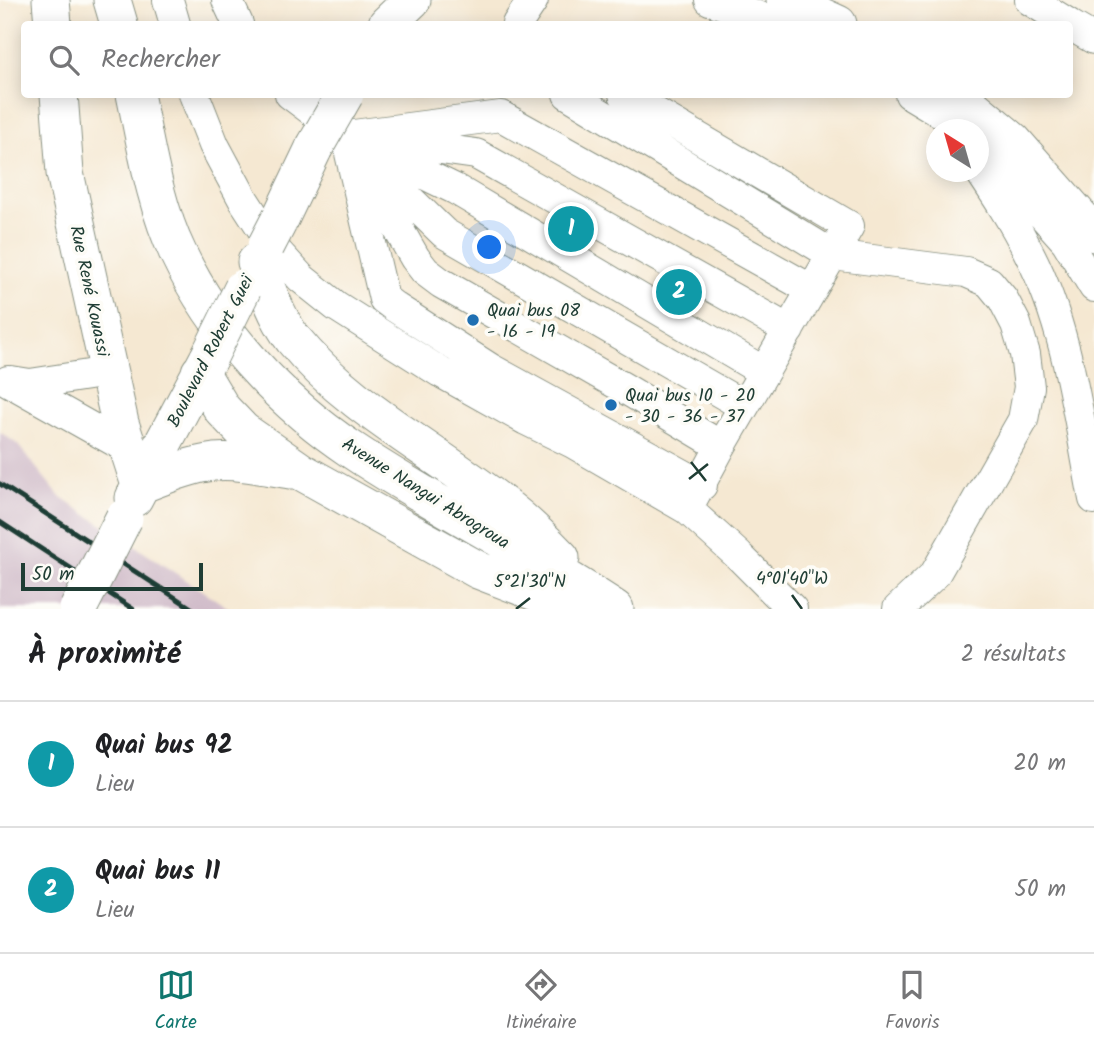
<!DOCTYPE html>
<html lang="fr">
<head>
<meta charset="utf-8">
<style>
  body { margin:0; font-family:Kalam,sans-serif; background:#f2f2f2; color:#202124 }
  .compass { position:absolute; left:926px; top:119px; width:63px; height:63px; border-radius:50%; background:#fff; box-shadow:0 4px 18px #0003; rotate:323deg }
  .scale { position:absolute; left:21px; bottom:18px; width:182px; box-sizing:border-box; padding-left:7px; border:4px solid #1f3d34; border-top:0; font-size:19px; line-height:24px; white-space:nowrap; color:#1f3d34; -webkit-text-stroke:5px #fdfcf7; paint-order:stroke }
  .you { position:absolute; left:490px; top:248px; width:24px; height:24px; margin:-18px; border:5px solid #fff; border-radius:50%; background:#1a73e8; box-shadow:0 0 0 10px #1a73e833 }
  .badge { display:grid; place-items:center; width:46px; height:46px; border-radius:50%; background:#0f766e; color:#fff; font-size:23px; font-weight:700 }
  .pin { position:absolute; translate:-50% -50%; border:4px solid #fff; box-shadow:0 2px 7px #0006 }
  .list { margin:0; padding:0; list-style:none }
  h2 { display:flex; justify-content:space-between; align-items:center; height:91px; margin:0; padding:0 28px; font-size:30px }
  h2 small { font-size:23px; font-weight:400; color:#757577 }
  .list li { display:grid; grid-template-columns:46px 1fr auto; gap:21px; align-items:center; box-sizing:border-box; height:126px; padding:0 28px; border-top:2px solid #e0e0e0 }
  .list b { display:block; font-size:26px; white-space:nowrap }
  .list p { margin:0; font-size:23px; white-space:nowrap; color:#757577 }
  .list em { font-size:23px; font-style:normal; color:#757577 }
  .icon { flex:none; width:38px; height:38px; fill:none; stroke:currentColor; stroke-width:2; stroke-linecap:round; stroke-linejoin:round }
  .map { position:relative; flex:none; width:1094px; height:609px; overflow:hidden }
  .search { position:absolute; background:#fff; box-shadow:0 4px 18px #0003; left:21px; right:21px; top:21px; height:77px; display:flex; align-items:center; gap:18px; box-sizing:border-box; padding:0 24px; border-radius:7px; color:#757577; font-size:26px }
  .sheet { height:343px; background:#fff }
  nav { display:flex; justify-content:space-around; align-items:center; box-sizing:border-box; height:98px; border-top:2px solid #e0e0e0; background:#fff; font-size:19px; color:#757577 }
  nav a { display:grid; justify-items:center; gap:4px }
  nav .on { color:#0f766e }
  .map>svg:first-child { display:block }
  .industrial { fill:#d1bdca }
  .lines { fill:none; stroke-linecap:round; stroke-linejoin:round }
  .minor-casing { stroke:#8a9283; stroke-width:32 }
  .major-casing { stroke:#8a9283; stroke-width:39 }
  .minor { stroke:#fff; stroke-width:30 }
  .major { stroke:#fff; stroke-width:37 }
  .rail { stroke:#1f3d34; stroke-width:5 }
  .major-bridge-casing { stroke:#8a9283; stroke-width:39; stroke-linecap:butt }
  .major-bridge { stroke:#fff; stroke-width:37 }
  .ticks { fill:none; stroke:#1f3d34; stroke-width:2.5 }
  .poi-dot { fill:#1f6fb2; stroke:#fdfcf7; stroke-width:2.5 }
  .labels { text-anchor:middle; stroke-width:7; stroke-linejoin:round; paint-order:stroke }
  .street-label { font-size:18px; fill:#1f3d34; stroke:#fdfcf7 }
  .poi-label { font-size:18px; fill:#1f3d34; stroke:#fdfcf7; text-anchor:start }
  .ticks-label { font-size:18px; text-anchor:middle; fill:#1f3d34; stroke:#fdfcf7; stroke-width:7; stroke-linejoin:round; paint-order:stroke }
</style>
</head>
<body>
<div class="map">
<svg width="1094" height="609" viewBox="0 0 1094 609">
  <rect width="100%" height="100%" fill="#fdfcf7"/>
  <filter id="ink" filterUnits="userSpaceOnUse"><feTurbulence type="fractalNoise" baseFrequency=".0143" numOctaves="2"/><feDisplacementMap in="SourceGraphic" scale="14" xChannelSelector="R" yChannelSelector="G"/><feConvolveMatrix kernelMatrix="1 2 1 2 8 2 1 2 1" color-interpolation-filters="sRGB"/></filter>
  <filter id="wash" filterUnits="userSpaceOnUse"><feTurbulence type="fractalNoise" baseFrequency=".00686" numOctaves="4" result="noise"/><feDisplacementMap in="SourceGraphic" scale="28" xChannelSelector="R" yChannelSelector="G"/><feGaussianBlur stdDeviation="1.57" result="paint"/><feColorMatrix in="noise" values="0 0 0 0 0 0 0 0 0 0 0 0 0 0 0 0 0 1.4 0 .05"/><feComposite in="paint" operator="in"/></filter>
  <g filter="url(#wash)">
    <rect width="100%" height="100%" fill="#f5e8d2"/>
    <path class="industrial" d="M 0,432 L 17,444 L 60,497 L 230,609 L 0,609 Z"/>
  </g>
  <g filter="url(#ink)">
    <g class="lines">
      <g class="minor-casing">
        <path id="minor" d="M 168,0 L 175,24
          M 227,0 L 238,24
          M 710,0 L 781,24
          M 1030,0 L 1069,24
          M 517,24 L 533,0
          M 1070,25 L 1094,39
          M 194,94 L 214,145 L 243,199 L 278,253 L 301,278 L 336,306 L 440,372 L 526,420 L 573,443 L 687,509 L 739,556 L 792,609
          M 290,94 L 346,136 L 455,189 L 764,372
          M 568,94 L 833,255 L 966,272 L 989,282 L 1003,299 L 1016,324 L 1025,354 L 1029,387 L 1023,420 L 935,574 L 898,609
          M 624,94 L 849,226 L 721,446 L 687,509
          M 910,94 L 945,115 L 960,130
          M 346,136 L 384,299 L 396,308 L 491,369 L 702,485
          M 346,136 L 501,116 L 812,290
          M 384,141 L 476,154 L 789,330
          M 978,147 L 1006,174 L 1066,241 L 1094,287
          M 361,164 L 415,258 L 425,271 L 441,283 L 624,388 L 721,446
          M 373,164 L 444,233 L 744,406
          M 978,168 C 996,195 1014,222 1028,251 C 1068,327 1078,416 1094,499
          M 8,381 L 129,449
          M 11,381 L 30,384 L 108,372"/>
      </g>
      <g class="major-casing">
        <path id="major" d="M 51,0 L 53,24
          M 112,0 L 119,24
          M 785,0 L 838,24
          M 387,24 L 412,0
          M 59,94 L 65,173 L 120,423 L 140,485
          M 135,94 C 146,146 155,206 178,253 C 215,331 280,402 352,450 C 437,507 530,552 615,609
          M 957,94 L 1013,141 L 1094,233
          M 281,217 L 314,148
          M 256,262 C 267,287 276,317 293,339 C 349,408 434,450 502,504 C 523,520 543,539 561,558
          M 200,372 L 222,409 L 243,431 L 302,472 L 478,570 L 579,609
          M 140,485 C 164,476 189,465 214,462 C 239,460 265,466 290,470
          M 134,498 L 209,357"/>
      </g>
      <use href="#minor" class="minor"/>
      <use href="#major" class="major"/>
      <path class="rail" d="M 0,484 L 193,609
        M 0,522 L 133,609"/>
      <g class="major-bridge-casing">
        <path id="major-bridge" d="M 314,148 L 345,94
          M 266,246 L 281,217
          M 209,357 L 243,288
          M 78,609 L 124,518"/>
      </g>
      <use href="#major-bridge" class="major-bridge"/>
    </g>
  </g>
  <path class="ticks" d="M 691,462 L 706,481M 689,479 L 708,464M 792,595 L 802,609M 516,609 L 530,598"/>
  <g class="poi-dot">
    <circle cx="473" cy="320" r="7"/>
    <circle cx="611" cy="405" r="7"/>
  </g>
  <g class="labels">
    <g class="street-label">
      <text transform="translate(90 291) rotate(78)" y="6">Rue René Kouassi</text>
      <text transform="translate(210 351) rotate(-63)" y="6">Boulevard Robert Gueï</text>
      <text transform="translate(426 493) rotate(32)" y="6">Avenue Nangui Abrogroua</text>
    </g>
    <g class="poi-label">
      <text x="487" y="316">Quai bus 08<tspan x="487" dy="21">- 16 - 19</tspan></text>
      <text x="625" y="401">Quai bus 10 - 20<tspan x="625" dy="21">- 30 - 36 - 37</tspan></text>
    </g>
  </g>
  <g class="ticks-label">
    <text x="792" y="584">4°01'40"W</text>
    <text x="530" y="587">5°21'30"N</text>
  </g>
</svg>
<svg class="compass" viewBox="-18 -18 36 36"><path d="M0-13l5 13h-10z" fill="#e53935"/><path d="M0 13l5-13h-10z" fill="#757577"/></svg>
<div class="scale">50 m</div>
<div class="you"></div>
<div class="pin badge" style="left:571px;top:229px;background:#0f9aa8">1</div>
<div class="pin badge" style="left:679px;top:292px;background:#0f9aa8">2</div>
<div class="search"><svg class="icon" aria-label="search" viewBox="0 0 24 24"><circle cx="10" cy="10" r="6"/><path d="M15 15l6 6"/></svg>Rechercher</div>
</div>
<section class="sheet">
<h2>À proximité<small>2 résultats</small></h2>
<ul class="list">
<li><span class="badge" style="background:#0f9aa8">1</span><div><b>Quai bus 92</b><p>Lieu</p></div><em>20 m</em></li>
<li><span class="badge" style="background:#0f9aa8">2</span><div><b>Quai bus 11</b><p>Lieu</p></div><em>50 m</em></li>
</ul>
</section>
<nav>
<a class="on"><svg class="icon" aria-label="map" viewBox="0 0 24 24"><path d="M3 6l6-2 6 2 6-2v14l-6 2-6-2-6 2zM9 4v14M15 6v14"/></svg>Carte</a>
<a><svg class="icon" aria-label="directions" viewBox="0 0 24 24"><path d="M12 3l9 9-9 9-9-9zM9 14v-3h6M13 9l2 2-2 2"/></svg>Itinéraire</a>
<a><svg class="icon" aria-label="saved" viewBox="0 0 24 24"><path d="M7 4h10v16l-5-4-5 4z"/></svg>Favoris</a>
</nav>
</body>
</html>
